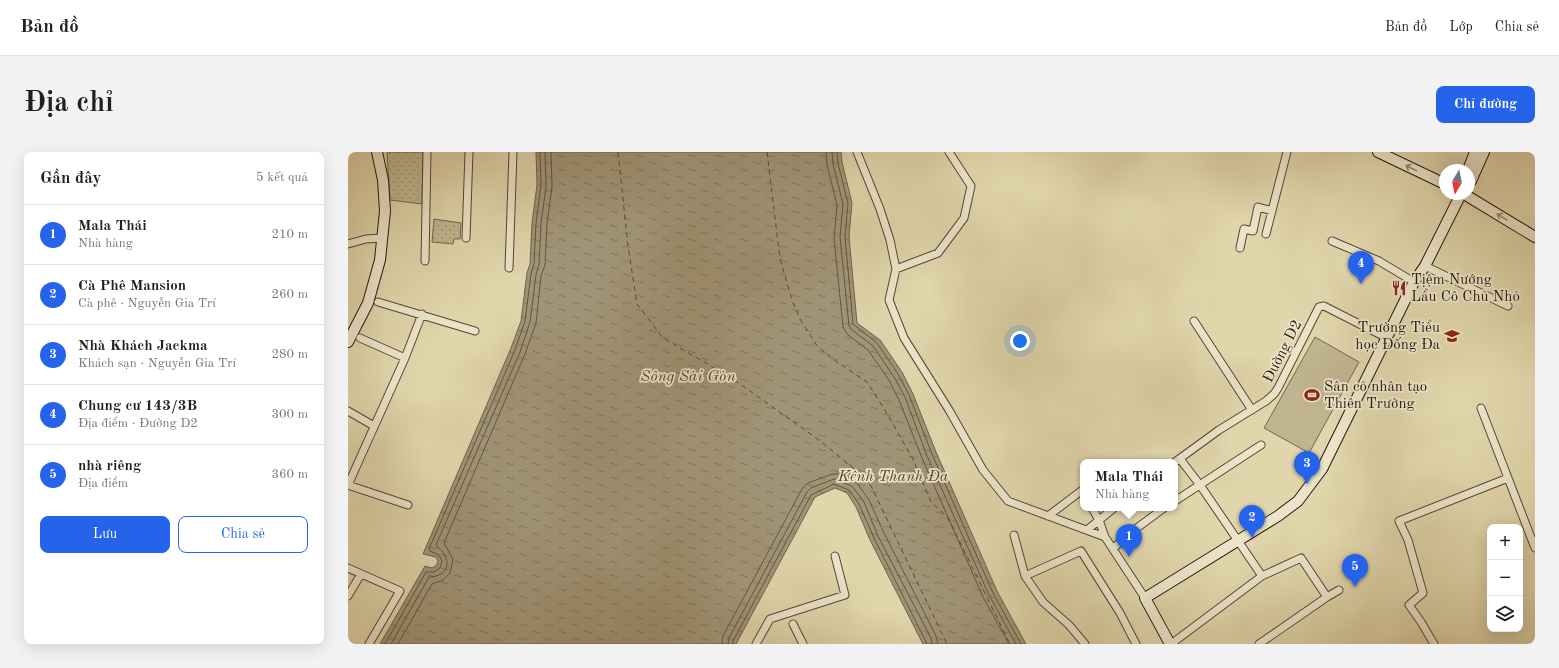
<!DOCTYPE html>
<html lang="vi">
<head>
<meta charset="utf-8">
<style>
  body { margin:0; font-family:"Old Standard TT",serif; background:#f2f2f2; color:#202124 }
  .controls { position:absolute; right:12px; bottom:12px; display:grid; overflow:hidden; border-radius:8px; box-shadow:0 4px 16px #0002 }
  .controls button { width:36px; height:36px; display:grid; place-items:center; padding:0; border:0; border-bottom:1px solid #e0e0e0; background:#fff; color:#202124; font:20px sans-serif }
  .compass { position:absolute; left:1091px; top:12px; width:36px; height:36px; border-radius:50%; background:#fff; box-shadow:0 4px 16px #0002; rotate:190deg }
  .you { position:absolute; left:672px; top:189px; width:14px; height:14px; margin:-10px; border:3px solid #fff; border-radius:50%; background:#1a73e8; box-shadow:0 0 0 6px #1a73e833 }
  .badge { display:grid; place-items:center; width:26px; height:26px; border-radius:50%; background:#2563eb; color:#fff; font-size:13px; font-weight:700 }
  .pin { position:absolute; translate:-50% -33px; filter:drop-shadow(0 1px 2px #0008) }
  .pin::after { content:''; position:absolute; top:21px; width:14px; height:12px; background:inherit; clip-path:polygon(0 0,100% 0,50% 100%) }
  .popup { position:absolute; left:732px; top:307px; width:98px; height:52px; box-sizing:border-box; display:grid; place-content:center; border-radius:8px; background:#fff; filter:drop-shadow(0 1px 3px #0005); font-size:13px; white-space:nowrap; color:#757577 }
  .popup b { font-size:15px; color:#202124 }
  .popup::after { content:''; position:absolute; left:50%; top:100%; margin-left:-8px; border:8px solid transparent; border-top-color:#fff }
  .list { margin:0; padding:0; list-style:none }
  h2 { display:flex; justify-content:space-between; align-items:center; height:52px; margin:0; padding:0 16px; font-size:17px }
  h2 small { font-size:13px; font-weight:400; color:#757577 }
  .list li { display:grid; grid-template-columns:26px 1fr auto; gap:12px; align-items:center; box-sizing:border-box; height:60px; padding:0 16px; border-top:1px solid #e0e0e0 }
  .list b { display:block; font-size:15px; white-space:nowrap }
  .list p { margin:0; font-size:13px; white-space:nowrap; color:#757577 }
  .list em { font-size:13px; font-style:normal; color:#757577 }
  .actions { display:flex; gap:8px; padding:12px 16px }
  .actions a { flex:1; padding:9px 0; border:1px solid #2563eb; border-radius:8px; text-align:center; font-size:14px; color:#2563eb }
  .actions .main { background:#2563eb; color:#fff }
  .icon { flex:none; width:22px; height:22px; fill:none; stroke:currentColor; stroke-width:2; stroke-linecap:round; stroke-linejoin:round }
  .map { position:relative; flex:none; width:1187px; height:492px; overflow:hidden; border-radius:8px }
  header { display:flex; align-items:center; gap:24px; box-sizing:border-box; height:56px; padding:0 20px; background:#fff; border-bottom:1px solid #e0e0e0 }
  header strong { font-size:19px }
  nav { display:flex; gap:22px; margin-inline-start:auto; font-size:14px }
  .intro { display:flex; align-items:center; justify-content:space-between; box-sizing:border-box; height:96px; padding:0 24px }
  h1 { margin:0; font-size:28px }
  .button { padding:10px 18px; border-radius:8px; background:#2563eb; color:#fff; font-size:14px; font-weight:700 }
  main { display:flex; gap:24px; padding:0 24px }
  aside { flex:1; background:#fff; border-radius:8px; box-shadow:0 4px 16px #0002 }
  .map>svg:first-child { display:block }
  .grass { fill:url(#grass-dots); stroke:#726650 }
  .pitch { fill:#c0b590; stroke:#726650 }
  .water { fill:url(#water-ripples); stroke:#6e624d }
  .lines { fill:none; stroke-linecap:round; stroke-linejoin:round }
  .shore { stroke:#625542; stroke-width:1 }
  .ferry { stroke:#564838; stroke-width:1; stroke-dasharray:5 4; stroke-linecap:butt }
  .street-casing { stroke:#534636; stroke-width:9 }
  .secondary-casing { stroke:#24160f; stroke-width:12 }
  .street { stroke:#ebe4c8; stroke-width:7 }
  .secondary { stroke:#ebe4c8; stroke-width:10 }
  .oneway { stroke:#918775 }
  .labels { text-anchor:middle; stroke-width:3.5; stroke-linejoin:round; paint-order:stroke }
  .poi-label { font-size:15px; fill:#24160f; stroke:#ebe4c8; text-anchor:start }
  .street-label { font-size:15px; fill:#24160f; stroke:#ebe4c8 }
  .water-label { font-size:16px; font-style:italic; fill:#564838; stroke:#ebe4c8 }
</style>
</head>
<body>
<header>
<strong>Bản đồ</strong>
<nav><a>Bản đồ</a><a>Lớp</a><a>Chia sẻ</a></nav>
</header>
<div class="intro"><h1>Địa chỉ</h1><a class="button">Chỉ đường</a></div>
<main>
<aside>
<h2>Gần đây<small>5 kết quả</small></h2>
<ul class="list">
<li><span class="badge">1</span><div><b>Mala Thái</b><p>Nhà hàng</p></div><em>210 m</em></li>
<li><span class="badge">2</span><div><b>Cà Phê Mansion</b><p>Cà phê · Nguyễn Gia Trí</p></div><em>260 m</em></li>
<li><span class="badge">3</span><div><b>Nhà Khách Jackma</b><p>Khách sạn · Nguyễn Gia Trí</p></div><em>280 m</em></li>
<li><span class="badge">4</span><div><b>Chung cư 143/3B</b><p>Địa điểm · Đường D2</p></div><em>300 m</em></li>
<li><span class="badge">5</span><div><b>nhà riêng</b><p>Địa điểm</p></div><em>360 m</em></li>
</ul>
<div class="actions"><a class="main">Lưu</a><a>Chia sẻ</a></div>
</aside>
<div class="map">
<svg width="1187" height="492" viewBox="0 0 1187 492">
  <defs>
    <pattern id="grass-dots" width="8" height="8" patternUnits="userSpaceOnUse"><rect width="8" height="8" fill="#c0b590"/><path d="M2 2h.1M6 6h.1" fill="none" stroke="#a59b7b" stroke-width="1.8" stroke-linecap="round"/></pattern>
    <pattern id="water-ripples" width="26" height="14" patternUnits="userSpaceOnUse"><rect width="26" height="14" fill="#a09476"/><path d="M2 4q2-2 4 0t4 0M15 11q2-2 4 0t4 0" fill="none" stroke="#82785f"/></pattern>
  </defs>
  <rect width="100%" height="100%" fill="#e0d5ab"/>
  <filter id="stains"><feTurbulence type="fractalNoise" baseFrequency=".005" numOctaves="4"/><feColorMatrix values="0 0 0 0 .2 0 0 0 0 .09 0 0 0 0 .02 0 0 0 .5 -.17"/></filter>
  <radialGradient id="worn" r=".72"><stop offset=".6" stop-color="#630" stop-opacity="0"/><stop offset="1" stop-color="#630" stop-opacity=".3"/></radialGradient>
  <path class="grass" d="M 39,0 L 75,0 L 74,52 L 42,48 Z
    M 86,67 L 113,71 L 112,87 L 106,87 L 105,92 L 84,90 Z"/>
  <path class="pitch" d="M 967,185 L 1011,210 L 961,301 L 916,276 Z"/>
  <path class="water" d="M 188,0 L 493,0 L 494,10 L 504,51 L 501,84 L 509,171 L 532,188 L 554,220 L 565,242 L 588,300 L 649,439 L 678,492 L 575,492 L 522,388 L 508,355 L 499,341 L 487,336 L 467,345 L 388,492 L 32,492 L 77,414 L 84,416 L 88,414 L 90,409 L 88,405 L 75,402 L 163,196 L 173,169 L 179,121 L 182,112 L 184,71 L 189,33 Z"/>
  <g class="lines">
    <path class="shore" d="M 478,0 L 479,13 L 489,53 L 486,86 L 495,175 L 500,183 L 520,198 L 541,228 L 551,248 L 574,306 L 635,445 L 661,492
      M 484,0 L 485,12 L 495,52 L 492,85 L 501,174 L 504,178 L 525,194 L 546,225 L 557,245 L 579,304 L 641,443 L 668,492
      M 489,0 L 490,11 L 500,52 L 497,85 L 505,172 L 529,191 L 550,222 L 561,243 L 584,302 L 645,441 L 673,492
      M 37,492 L 78,420 L 86,420 L 92,416 L 94,409 L 91,403 L 82,399 L 81,397 L 167,198 L 177,169 L 183,122 L 186,112 L 188,71 L 193,33 L 192,0
      M 43,492 L 81,425 C 85,425 89,424 93,422 C 104,415 98,400 89,395 L 88,393 L 172,200 L 182,170 L 188,123 L 191,112 L 193,72 L 198,34 L 197,0
      M 50,492 L 84,432 L 95,428 L 102,421 L 105,407 L 96,391 L 177,202 L 188,171 L 193,124 L 197,113 L 199,72 L 204,34 L 203,0
      M 374,492 L 375,484 L 454,337 L 460,331 L 484,322 L 492,322 L 509,331 L 521,348 L 536,381 L 588,484 L 590,492
      M 380,492 L 381,486 L 459,340 L 463,336 L 486,327 L 504,334 L 516,350 L 530,384 L 583,486 L 584,492
      M 385,492 L 385,489 L 463,343 L 486,332 L 501,338 L 511,352 L 526,386 L 579,492"/>
    <path class="ferry" d="M 270,0 L 280,94 L 289,152 L 315,186 L 385,227 L 471,288 L 503,314 L 523,334 L 599,492
      M 419,0 L 432,107 L 444,148 L 452,167 L 469,194 L 489,210 L 519,230 L 537,258 L 565,307 L 583,350 L 592,358 L 601,368 L 662,492"/>
    <g class="street-casing">
      <path id="street" d="M 509,0 L 532,57 L 542,88 L 548,117 L 541,148 L 556,186 L 601,258 L 635,318 L 660,349 L 757,385 L 797,446
        M 918,82 L 939,0
        M 118,86 L 121,0
        M 984,89 L 1031,109 L 1066,130
        M 0,92 L 18,87 L 35,86
        M 892,96 L 896,77 L 905,79 L 910,55 L 924,59
        M 77,109 L 79,0
        M 1077,114 L 1160,154
        M 161,116 L 165,0
        M 548,117 L 590,101 L 616,66 L 623,34 L 601,0
        M 30,150 L 127,179
        M 846,169 L 904,258
        M 12,186 L 57,206
        M 1133,256 L 1187,396
        M 0,259 L 26,274
        M 832,307 L 852,333 L 914,424
        M 827,310 L 871,278 L 918,249 L 926,242 L 930,236 L 971,155 L 976,154 L 1039,186
        M 0,333 L 57,206 L 74,162
        M 0,333 L 60,353
        M 827,349 L 913,293
        M 744,356 L 751,368 L 757,385
        M 700,364 L 733,339 L 735,342
        M 739,378 L 766,356
        M 666,383 L 677,424 L 695,450 L 721,473 L 737,492
        M 765,397 L 778,384 L 816,356
        M 0,416 L 52,439 L 21,492
        M 677,424 L 733,399 L 772,461 L 788,492
        M 0,444 L 13,422
        M 445,472 L 455,492
        M 408,492 L 422,467 L 497,443 L 487,404
        M 823,492 L 914,424 L 953,406 L 979,445
        M 911,492 L 979,445 L 991,438
        M 1086,492 L 1073,470 L 1061,453 L 1075,441 L 1060,388 L 1051,369 L 1160,326"/>
    </g>
    <g class="secondary-casing">
      <path id="secondary" d="M 1030,0 L 1097,32
        M 1120,18 L 1127,0
        M 1121,30 L 1123,29 L 1136,0
        M 1116,42 L 1187,85
        M 0,190 L 20,151 L 32,108 L 37,59 L 35,28 L 29,0
        M 822,492 L 797,446 L 930,364 L 950,349 L 974,317 L 1066,130 L 1077,114 L 1113,42"/>
    </g>
    <use href="#street" class="street"/>
    <use href="#secondary" class="secondary"/>
  </g>
  <defs><path id="oneway-shaft" d="M-6 0H5M1.5-3L5.5 0L1.5 3" fill="none" stroke-width="1.6" stroke-linecap="round" stroke-linejoin="round"/></defs>
  <g class="oneway">
    <use href="#oneway-shaft" transform="translate(1063 16) rotate(-154)"/>
    <use href="#oneway-shaft" transform="translate(1154 65) rotate(-148)"/>
  </g>
  <defs>
    <g id="restaurant-bare" transform="scale(1.2)"><path d="M-5-6h1v4h1v-4h1v4h1v-4h1v5L-1.5 .5V6h-2V.5L-5-1ZM5-6V6H3V1.5H1.5Q1.5-4 5-6Z" fill="#8f2418" stroke="#ebe4c8" stroke-width="2.5" paint-order="stroke"/></g>
    <g id="school-bare" transform="scale(1.2)"><path d="M0-5L7-2L0 1L-7-2ZM-4 1L0 2.5L4 1V4Q0 6-4 4Z" fill="#8f2418" stroke="#ebe4c8" stroke-width="2.5" paint-order="stroke"/></g>
    <g id="stadium-bare" transform="scale(1.2)"><path d="M0-5a6.5 5 0 1 0 0 10a6.5 5 0 1 0 0-10ZM-3.5-1.8h7v3.6h-7Z" fill="#8f2418" stroke="#ebe4c8" stroke-width="2.5" paint-order="stroke"/></g>
  </defs>
  <g fill-rule="evenodd">
    <use href="#restaurant-bare" x="1051" y="136"/>
    <use href="#school-bare" x="1104" y="184"/>
    <use href="#stadium-bare" x="964" y="243"/>
  </g>
  <g class="labels">
    <g class="poi-label">
      <text x="1063" y="132">Tịệm Nướng<tspan x="1063" dy="17">Lẩu Cô Chủ Nhỏ</tspan></text>
      <text x="1092" y="180" text-anchor="end">Trường Tiểu<tspan x="1092" dy="17">học Đống Đa</tspan></text>
      <text x="976" y="239">Sân cỏ nhân tạo<tspan x="976" dy="17">Thiên Trường</tspan></text>
    </g>
    <g class="street-label">
      <text transform="translate(934 199) rotate(-63)" y="5">Đường D2</text>
    </g>
    <g class="water-label">
      <text x="340" y="229">Sông Sài Gòn</text>
      <text x="545" y="329">Kênh Thanh Đa</text>
    </g>
  </g>
  <rect width="100%" height="100%" filter="url(#stains)"/>
  <rect width="100%" height="100%" fill="url(#worn)"/>
</svg>
<div class="controls">
<button>+</button>
<button>−</button>
<button><svg class="icon" aria-label="layers" viewBox="0 0 24 24"><path d="M12 4l9 5-9 5-9-5zM3 14l9 5 9-5"/></svg></button>
</div>
<svg class="compass" viewBox="-18 -18 36 36"><path d="M0-13l5 13h-10z" fill="#e53935"/><path d="M0 13l5-13h-10z" fill="#757577"/></svg>
<div class="you"></div>
<div class="pin badge" style="left:781px;top:405px">1</div>
<div class="popup"><b>Mala Thái</b>Nhà hàng</div>
<div class="pin badge" style="left:904px;top:386px">2</div>
<div class="pin badge" style="left:959px;top:332px">3</div>
<div class="pin badge" style="left:1013px;top:132px">4</div>
<div class="pin badge" style="left:1007px;top:435px">5</div>
</div>
</main>
</body>
</html>
